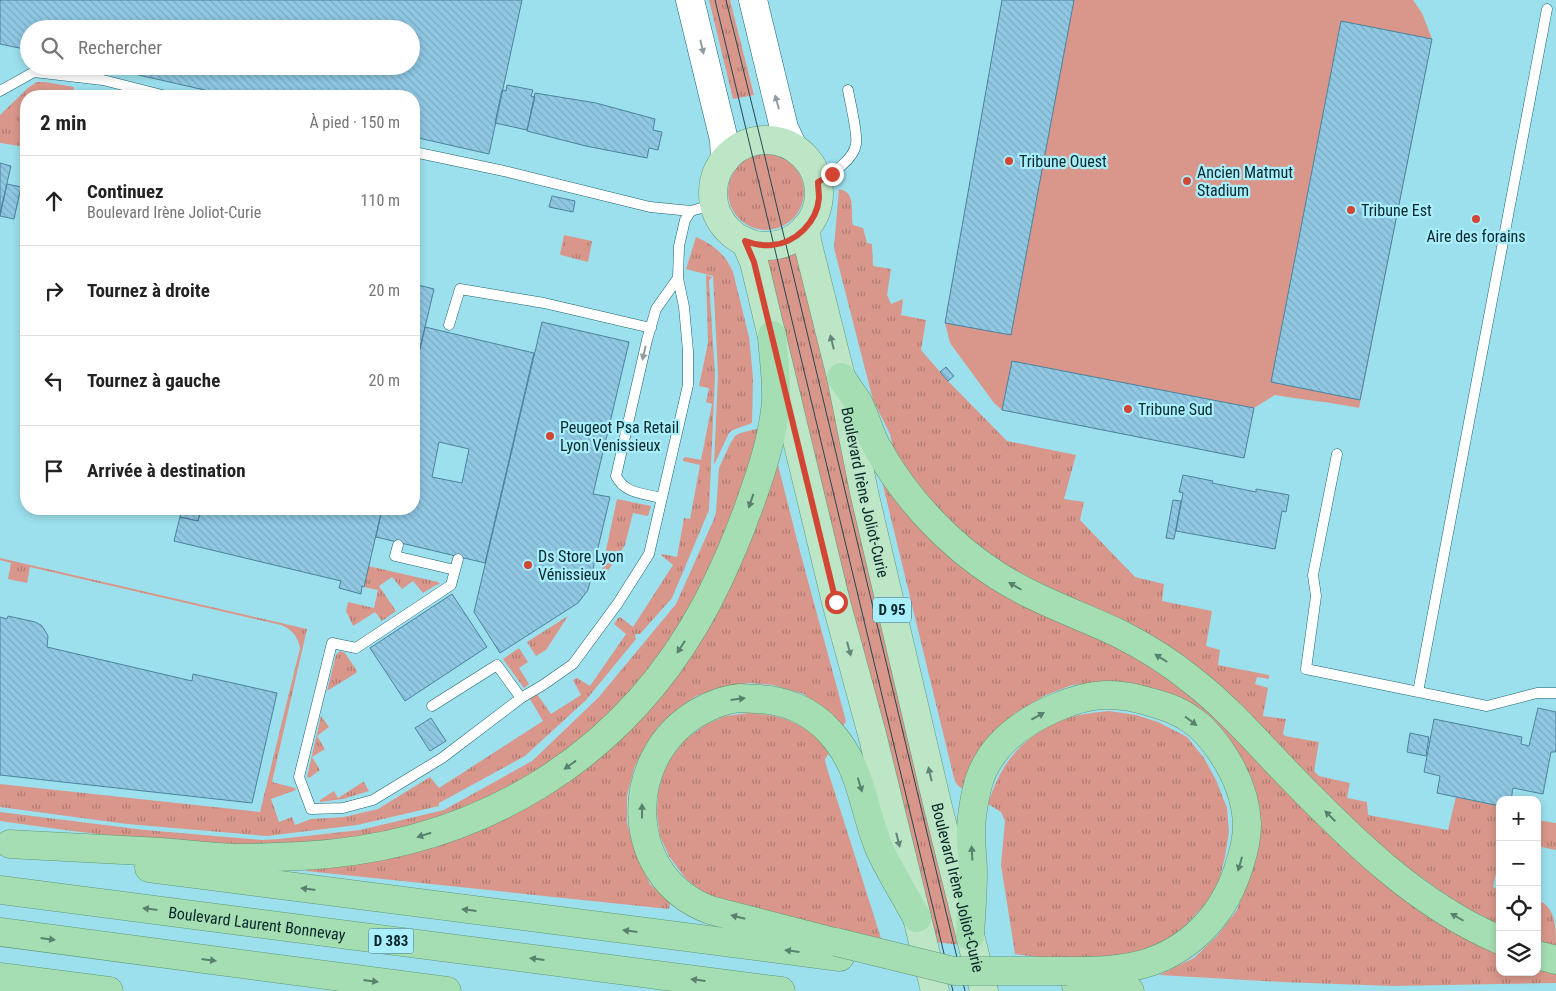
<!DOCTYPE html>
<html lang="fr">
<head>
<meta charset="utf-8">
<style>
  body { margin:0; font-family:"Roboto Condensed",sans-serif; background:#f2f2f2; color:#222 }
  .controls { position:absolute; right:15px; bottom:15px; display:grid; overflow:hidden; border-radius:10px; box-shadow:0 2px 8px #0003 }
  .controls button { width:45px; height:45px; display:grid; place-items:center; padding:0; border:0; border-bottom:1px solid #e0e0e0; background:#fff; color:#222; font:25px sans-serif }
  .stop { position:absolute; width:15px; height:15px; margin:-11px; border:4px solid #d34633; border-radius:50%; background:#fff }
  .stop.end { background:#d34633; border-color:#fff; box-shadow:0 1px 5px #0008 }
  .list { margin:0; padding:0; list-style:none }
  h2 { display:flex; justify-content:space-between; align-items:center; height:65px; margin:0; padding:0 20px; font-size:21px }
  h2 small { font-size:16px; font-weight:400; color:#767676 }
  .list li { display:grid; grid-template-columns:32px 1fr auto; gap:15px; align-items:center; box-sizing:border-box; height:90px; padding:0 20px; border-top:1px solid #e0e0e0 }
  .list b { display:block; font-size:19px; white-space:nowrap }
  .list p { margin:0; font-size:16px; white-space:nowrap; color:#767676 }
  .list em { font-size:16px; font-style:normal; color:#767676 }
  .icon { flex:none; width:28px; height:28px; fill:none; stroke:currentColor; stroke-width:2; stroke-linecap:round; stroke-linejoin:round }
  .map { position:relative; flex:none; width:1556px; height:991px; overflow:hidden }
  .search { position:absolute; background:#fff; box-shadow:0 2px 8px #0003; left:20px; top:20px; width:400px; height:55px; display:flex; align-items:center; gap:12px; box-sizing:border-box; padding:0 18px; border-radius:28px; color:#767676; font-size:19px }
  .panel { position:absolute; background:#fff; box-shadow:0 2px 8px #0003; left:20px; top:90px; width:400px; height:425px; border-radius:20px }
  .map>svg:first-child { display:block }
  .grass { fill:url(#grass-tufts) }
  .garden { fill:#d9978b }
  .building { fill:url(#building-back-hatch); stroke:#4c829c; fill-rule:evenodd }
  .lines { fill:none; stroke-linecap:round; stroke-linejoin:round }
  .service-casing { stroke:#1b636f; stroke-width:11 }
  .secondary-casing { stroke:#1b636f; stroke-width:29 }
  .primary-casing { stroke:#619877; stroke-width:29 }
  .trunk-casing { stroke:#619877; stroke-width:29 }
  .service { stroke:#fff; stroke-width:10 }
  .secondary { stroke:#fff; stroke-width:28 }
  .primary { stroke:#bce6c6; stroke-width:28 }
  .trunk { stroke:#a6deb3; stroke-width:28 }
  .tram { stroke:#254950; stroke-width:1 }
  .trunk-bridge-casing { stroke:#619877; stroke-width:29; stroke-linecap:butt }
  .trunk-bridge { stroke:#a6deb3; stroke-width:28 }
  .oneway { fill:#909da0 }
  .oneway2 { fill:#628678 }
  .oneway3 { fill:#58826f }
  .route { stroke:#d34633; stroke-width:6 }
  .poi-dot { fill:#d34633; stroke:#a9eefb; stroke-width:2 }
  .labels { text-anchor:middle; stroke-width:4.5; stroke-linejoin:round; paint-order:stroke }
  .shield { fill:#a9eefb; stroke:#396269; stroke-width:1 }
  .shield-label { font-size:15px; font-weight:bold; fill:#09262b }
  .poi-label { font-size:16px; fill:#09262b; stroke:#a9eefb; text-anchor:start }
  .street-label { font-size:16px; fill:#09262b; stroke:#a9eefb }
</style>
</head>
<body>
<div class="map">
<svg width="1556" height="991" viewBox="0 0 1556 991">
  <defs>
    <pattern id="grass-tufts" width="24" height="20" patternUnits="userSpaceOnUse" patternTransform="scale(1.25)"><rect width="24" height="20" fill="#d9978b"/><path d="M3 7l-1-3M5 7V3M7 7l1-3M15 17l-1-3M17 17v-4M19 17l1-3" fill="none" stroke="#ae7b72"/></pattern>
    <pattern id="building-back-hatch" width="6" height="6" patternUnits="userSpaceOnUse" patternTransform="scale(1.25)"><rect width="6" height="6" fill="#90c8e4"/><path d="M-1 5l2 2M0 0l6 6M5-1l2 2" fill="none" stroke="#7bacc4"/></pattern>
  </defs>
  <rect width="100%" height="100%" fill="#9ce0ed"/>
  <path class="grass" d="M 709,0 L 730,0 L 754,95 L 733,99 Z
    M 37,82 L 45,82 L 74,87 L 72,96 L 26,96 L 26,147 L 0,143 L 0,115 L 29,87 Z
    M728 192a38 38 0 1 1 76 0a38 38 0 1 1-76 0Z
    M 839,189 C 857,192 850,212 853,225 L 863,228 L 867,243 L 872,244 L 873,266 L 891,269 L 887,295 L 891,304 L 903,299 L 901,315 L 926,320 L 921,350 L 948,381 L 1007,441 L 1076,455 L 1064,499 L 1084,502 L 1080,520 L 1135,577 L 1164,584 L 1162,601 L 1212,611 L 1206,646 L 1220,650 L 1218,665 L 1269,675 L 1269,679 L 1257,677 L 1255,684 L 1268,688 L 1263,716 L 1286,719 L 1283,734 L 1285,736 L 1319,742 L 1314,771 L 1319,776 L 1350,783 L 1347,798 L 1367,802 L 1368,815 L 1448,830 L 1456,797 L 1500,806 L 1500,855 L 1493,887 L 1500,890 L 1500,925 L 1475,915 L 1404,865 L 1360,829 L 1300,767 L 1186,658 L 1130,623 L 1047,589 L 999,562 L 961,532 L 927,496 L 890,449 L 892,443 L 890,434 L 873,400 L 834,248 Z
    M 564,235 L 592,241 L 588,262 L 561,255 L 560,254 Z
    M 696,237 C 714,245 725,254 733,272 L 749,337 L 751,356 L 753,379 L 752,423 L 733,430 L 729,433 L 714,465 L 718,375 L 713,276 L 686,269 Z
    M 796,250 L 797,250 L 962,945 L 934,942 L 867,680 L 766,256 L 777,256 Z
    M 706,275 L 712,277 L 709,281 L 715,375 L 709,510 L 672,598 L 640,634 L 636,634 L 635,636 L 636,639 L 586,700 L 525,756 L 439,803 L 439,806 L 357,825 L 267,836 L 127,824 L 0,807 L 0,784 L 260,812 L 300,648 C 298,637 292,629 281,625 L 30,567 L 27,583 L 8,579 L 11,563 L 0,560 L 0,558 L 307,629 L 272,782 L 295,788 L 296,790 L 271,799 L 279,822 L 292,817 L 295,825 L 311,819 L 344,817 L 378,809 L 430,777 L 439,788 L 543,721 L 530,699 L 530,697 L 537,694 L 551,714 L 581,695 L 573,680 L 577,678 L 590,686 L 626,634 L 614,624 L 618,618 L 620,617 L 633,627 L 673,565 L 661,555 L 662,554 L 677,557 L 684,518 L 690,519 L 700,465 L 683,461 L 683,459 L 685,457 L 701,460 L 712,404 L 706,402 L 709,388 L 699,386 L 708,343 Z
    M 757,429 L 761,433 C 757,448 754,465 748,480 C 740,501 730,522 721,542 C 695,602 662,657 618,706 C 601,725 580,741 559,756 C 547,764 535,773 523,780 C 468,811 405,831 344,838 C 273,847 200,846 130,838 C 87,833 43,827 0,821 L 0,812 L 145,830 L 262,840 L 279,839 L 360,830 L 444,810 L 532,761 L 598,698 L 676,604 L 714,519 L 716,512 L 719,468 L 730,444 L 735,436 L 740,433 Z
    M 776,457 L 798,544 L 846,721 L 842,728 L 804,694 L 773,685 L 749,683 L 721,688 L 696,696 L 675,711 L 658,727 L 645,746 L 634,768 L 627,796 L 627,823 L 636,854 L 650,884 L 670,903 L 669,909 L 306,871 L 308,867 L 416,847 L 626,728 Z
    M 878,465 L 921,521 L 1151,659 L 1500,948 L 1500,972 L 1537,972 L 1537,962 L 1556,968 L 1556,983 L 1393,986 L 1282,982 L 1159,975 L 1194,958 L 1217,936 L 1237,910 L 1253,869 L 1258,840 L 1239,758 L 1105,682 L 1072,685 L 1046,695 L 1015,713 L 990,736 L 966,790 C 957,787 955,783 953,774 Z
    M 617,499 L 651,506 L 648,516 L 633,513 L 625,545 L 607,572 L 602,569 Z
    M 368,566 L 438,582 L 440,584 L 436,585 L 423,593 L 413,581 L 402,589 L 392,577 L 379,586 L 396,611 L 382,621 L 375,612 L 353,626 L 346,611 L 348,602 L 374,608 L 378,590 L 364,587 Z
    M 568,616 L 546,650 L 536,656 L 527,642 Z
    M 519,648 L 528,662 L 519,668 L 529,684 L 524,688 L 503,659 Z
    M 340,651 L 345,653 L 357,671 L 356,673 L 327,691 L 336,655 Z
    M 1109,711 L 1136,715 L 1158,722 L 1187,737 L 1204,758 L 1216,780 L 1227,808 L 1229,832 L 1225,857 L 1219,880 L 1207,902 L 1181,930 L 1151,949 L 1128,956 L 1070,961 L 1015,954 L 1001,865 L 1005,821 L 1001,812 L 988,804 C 998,772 1012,750 1039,732 C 1044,728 1050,724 1056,721 C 1073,715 1091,713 1109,711 Z
    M 749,713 C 785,715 806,724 830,752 L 825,759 L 826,765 L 881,938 L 822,931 L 707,895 L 686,879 L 669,856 L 660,836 L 657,814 L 658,792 L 664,771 L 671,758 L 685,740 L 705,725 L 725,716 Z
    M 321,716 L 329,727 L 317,736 L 325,749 L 312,757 L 320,770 L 309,778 L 307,777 Z
    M 363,782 L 364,782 L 369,791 L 343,799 L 320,802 L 320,800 L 334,791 L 338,798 Z
    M 1537,820 L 1556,823 L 1556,850 L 1537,846 Z
    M 1537,900 C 1556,906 1556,928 1556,947 L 1537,942 Z"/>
  <path class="garden" d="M 1002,0 L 1413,0 L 1422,13 L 1432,39 L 1359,408 C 1331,402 1303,400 1275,395 L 1254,408 L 1244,458 L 1002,410 L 994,403 L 950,343 L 945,323 Z"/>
  <path class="building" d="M 0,0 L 522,0 L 489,154 L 414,137 L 414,96 L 231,96 L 99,66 L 411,66 L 411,29 L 29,29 L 29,50 L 0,44 Z
    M 1002,0 L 1074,0 L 1011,335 L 945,323 Z
    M 1341,21 L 1432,39 L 1360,400 L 1271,382 Z
    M 507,85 L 533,90 L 531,96 L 535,97 L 527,130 L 495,123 L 502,90 L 506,91 Z
    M 535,93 L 596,103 L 655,119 L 653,130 L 662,132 L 658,150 L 649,148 L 647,158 L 586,146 L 527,131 Z
    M 0,163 L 11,166 L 0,213 Z
    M 7,184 L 21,187 L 14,219 L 0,216 Z
    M 552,196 L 575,201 L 573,212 L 549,207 Z
    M 414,284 L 434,289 L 414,374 Z
    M 542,322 L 629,342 L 593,494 L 610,497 L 588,590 L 578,603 L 500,653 L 474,612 Z
    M 425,327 L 534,353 L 485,563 L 376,537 L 382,509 L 414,509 L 414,374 ZM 439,442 L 469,449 L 462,483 L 432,477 Z
    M 1012,361 L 1254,408 L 1244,458 L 1002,410 Z
    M 946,367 L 954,376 L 948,381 L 940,372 Z
    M 1183,475 L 1213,481 L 1212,483 L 1256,492 L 1256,489 L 1289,495 L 1286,512 L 1282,511 L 1275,549 L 1176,531 L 1183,493 L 1179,492 Z
    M 1173,500 L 1181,501 L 1174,539 L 1166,538 Z
    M 182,509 L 201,509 L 198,521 L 180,517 Z
    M 201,509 L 382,509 L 364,587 L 362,586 L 361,594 L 339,588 L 341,581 L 174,541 L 180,517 L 198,521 Z
    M 452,594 L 487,647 L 405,701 L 370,648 Z
    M 8,616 L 35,622 L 41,625 L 44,629 L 48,636 L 47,647 L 192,681 L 193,674 L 277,693 L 252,803 L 0,775 L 0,617 L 7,619 Z
    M 1538,708 L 1556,712 L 1556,749 L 1555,752 L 1551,752 L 1543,794 L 1513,788 L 1511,800 L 1500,800 L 1500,806 L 1437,793 L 1440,776 L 1424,772 L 1434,719 L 1522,737 L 1521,744 L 1529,746 Z
    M 431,718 L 446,741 L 430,751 L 415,728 Z
    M 1410,733 L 1429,737 L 1426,756 L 1407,752 Z"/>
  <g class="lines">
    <g class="service-casing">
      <path id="service" d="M 0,91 L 34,72 L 103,80 L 166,96
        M 414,152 L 504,171 L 650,207 L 691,211 L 715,204
        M 818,182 C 831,174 854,160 856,144 C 858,134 850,102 848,90
        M 449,325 L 460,289 L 544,303 L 651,328
        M 1337,454 L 1313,575 L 1316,596 L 1306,669 L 1487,706 L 1537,693 L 1556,693
        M 661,498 C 643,493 625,494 616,476 L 647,340 L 656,309 L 678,278
        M 398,545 L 395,556 L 455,570
        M 458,559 L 451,585 L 356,648 L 332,643 L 299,777 L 311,809 L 343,808 L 373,800 L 442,758 L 521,698 L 543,685 L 573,664 L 618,603 L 649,554 L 688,385 L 688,351 L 684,307 L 678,278 L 679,246 L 685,220 L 691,211
        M 1418,692 L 1547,9
        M 432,706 L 497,665 L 521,698"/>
    </g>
    <g class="secondary-casing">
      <path id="secondary" d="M 690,0 L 724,140 L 725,160
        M 753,0 L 784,128 L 793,147"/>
    </g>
    <g class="primary-casing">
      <g id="primary">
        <circle cx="766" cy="193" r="53"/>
        <path id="s1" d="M 806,227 L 807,241 L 841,377 L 864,492 L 937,803 L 984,991"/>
        <path d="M 745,241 L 754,262 L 836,602 L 872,734 L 935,991"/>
      </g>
    </g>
    <g class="trunk-casing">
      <g id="trunk">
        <path d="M 841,377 C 846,385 853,394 858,402 C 866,417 869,433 877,447 C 905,498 949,545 998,576 C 1036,600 1077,614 1118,633 C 1144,646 1170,662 1193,681 C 1228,708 1257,742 1288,774 C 1350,838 1417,905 1500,940"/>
        <path d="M 10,844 C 60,847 110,849 161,852 C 186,854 211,857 236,858 C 257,858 279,857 301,856 C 476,847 624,760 707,603 C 726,566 742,528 755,489 C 765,461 774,430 776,400 C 777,379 773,356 772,335"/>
        <path d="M 149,868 L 840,957"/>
        <path id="s2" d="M 0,890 L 781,991"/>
        <path d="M 0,932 L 447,991"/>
        <path d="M 970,936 C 971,915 973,894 973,873 C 973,859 971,846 971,833 C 971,817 975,793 980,778 C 993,742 1024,721 1057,707 C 1090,693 1115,691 1150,702 C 1164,706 1178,710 1190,719 C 1203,727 1214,741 1222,753 C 1236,774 1246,799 1247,824 C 1247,837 1244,851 1240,863 C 1227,909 1196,946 1150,962 C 1123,971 1094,971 1067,971"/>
        <path d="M 834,942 L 710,910 C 624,878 620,759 697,713 C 709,706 725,699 740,698 C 746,698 752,699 759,699 C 785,700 811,711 829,731 C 862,766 862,806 879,848 C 889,870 905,896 917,918"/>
        <path d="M 1537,955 L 1556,960"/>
        <path d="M 0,977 L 109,991"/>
        <path d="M 1076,985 L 1130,991"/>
      </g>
    </g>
    <use href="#service" class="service"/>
    <use href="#secondary" class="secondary"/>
    <use href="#primary" class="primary"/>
    <use href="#trunk" class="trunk"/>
    <path class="tram" d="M 715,0 L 953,991
      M 726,0 L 764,153 L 965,991"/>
    <g class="trunk-bridge-casing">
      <path id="trunk-bridge" d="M 836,942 L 954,971 L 1067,971"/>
    </g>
    <use href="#trunk-bridge" class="trunk-bridge"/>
  </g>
  <defs><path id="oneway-solid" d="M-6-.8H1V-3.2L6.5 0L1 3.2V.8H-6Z" transform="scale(1.25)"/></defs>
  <g class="oneway">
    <use href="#oneway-solid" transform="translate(702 47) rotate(77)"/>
    <use href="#oneway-solid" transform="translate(777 102) rotate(-105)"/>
    <use href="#oneway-solid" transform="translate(644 353) rotate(103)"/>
  </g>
  <g class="oneway2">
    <use href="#oneway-solid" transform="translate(832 342) rotate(-104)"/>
    <use href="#oneway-solid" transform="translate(849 649) rotate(75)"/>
    <use href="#oneway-solid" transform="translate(930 774) rotate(-103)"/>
    <use href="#oneway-solid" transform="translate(898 840) rotate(76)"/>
  </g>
  <g class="oneway3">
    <use href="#oneway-solid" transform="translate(751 501) rotate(109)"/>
    <use href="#oneway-solid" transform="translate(1015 586) rotate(-150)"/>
    <use href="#oneway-solid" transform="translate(681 647) rotate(123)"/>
    <use href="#oneway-solid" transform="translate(1161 658) rotate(-148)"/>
    <use href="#oneway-solid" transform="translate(738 699) rotate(-7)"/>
    <use href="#oneway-solid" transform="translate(1038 716) rotate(-29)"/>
    <use href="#oneway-solid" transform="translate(1191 721) rotate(37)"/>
    <use href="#oneway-solid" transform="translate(570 765) rotate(144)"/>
    <use href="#oneway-solid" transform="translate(860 785) rotate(73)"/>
    <use href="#oneway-solid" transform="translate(642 811) rotate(-90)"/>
    <use href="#oneway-solid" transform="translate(1330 816) rotate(-135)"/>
    <use href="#oneway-solid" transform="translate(424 835) rotate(163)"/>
    <use href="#oneway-solid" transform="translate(972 853) rotate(-93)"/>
    <use href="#oneway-solid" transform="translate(1240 864) rotate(106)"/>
    <use href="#oneway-solid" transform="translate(308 889) rotate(-173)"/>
    <use href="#oneway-solid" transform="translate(150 909) rotate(-173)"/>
    <use href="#oneway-solid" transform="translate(469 910) rotate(-173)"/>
    <use href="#oneway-solid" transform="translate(738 917) rotate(-166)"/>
    <use href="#oneway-solid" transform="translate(1457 917) rotate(-150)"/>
    <use href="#oneway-solid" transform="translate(630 931) rotate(-173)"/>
    <use href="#oneway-solid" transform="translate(48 939) rotate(7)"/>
    <use href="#oneway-solid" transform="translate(792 951) rotate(-173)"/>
    <use href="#oneway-solid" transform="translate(537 959) rotate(-173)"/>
    <use href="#oneway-solid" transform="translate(209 960) rotate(7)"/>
    <use href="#oneway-solid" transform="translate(698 980) rotate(-173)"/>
    <use href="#oneway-solid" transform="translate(371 981) rotate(7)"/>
  </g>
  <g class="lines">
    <path class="route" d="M 832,174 L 818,182 C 818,187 819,193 819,198 C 817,222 796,243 772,245 C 763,246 753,244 745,241 L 754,262 L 836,602"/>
  </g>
  <g class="poi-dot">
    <circle cx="1009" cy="161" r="5"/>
    <circle cx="1187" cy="181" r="5"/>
    <circle cx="1351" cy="210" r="5"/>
    <circle cx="1476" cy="219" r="5"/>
    <circle cx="1128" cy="409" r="5"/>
    <circle cx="550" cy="436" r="5"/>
    <circle cx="528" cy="565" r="5"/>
  </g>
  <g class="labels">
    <g class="shield">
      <rect x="873" y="597.5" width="38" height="25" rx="4"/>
      <rect x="368.5" y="928.5" width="45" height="25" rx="4"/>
    </g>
    <g class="shield-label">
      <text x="892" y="615">D 95</text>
      <text x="391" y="946">D 383</text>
    </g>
    <g class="poi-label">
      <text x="1019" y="167">Tribune Ouest</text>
      <text x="1197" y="178">Ancien Matmut<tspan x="1197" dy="18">Stadium</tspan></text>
      <text x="1361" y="216">Tribune Est</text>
      <text x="1476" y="242" text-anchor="middle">Aire des forains</text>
      <text x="1138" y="415">Tribune Sud</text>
      <text x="560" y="433">Peugeot Psa Retail<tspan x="560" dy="18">Lyon Venissieux</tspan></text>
      <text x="538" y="562">Ds Store Lyon<tspan x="538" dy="18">Vénissieux</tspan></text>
    </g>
    <g class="street-label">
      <text dy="6" stroke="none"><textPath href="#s1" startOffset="272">Boulevard Irène Joliot-Curie</textPath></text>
      <text dy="6" stroke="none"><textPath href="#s1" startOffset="678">Boulevard Irène Joliot-Curie</textPath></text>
      <text dy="6" stroke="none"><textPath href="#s2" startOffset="259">Boulevard Laurent Bonnevay</textPath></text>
    </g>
  </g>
</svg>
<div class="controls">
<button>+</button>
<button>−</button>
<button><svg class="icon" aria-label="locate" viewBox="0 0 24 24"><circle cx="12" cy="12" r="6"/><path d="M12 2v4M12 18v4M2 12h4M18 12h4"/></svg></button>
<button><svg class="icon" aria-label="layers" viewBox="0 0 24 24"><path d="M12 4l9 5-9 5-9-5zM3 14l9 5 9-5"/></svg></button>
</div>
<div class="stop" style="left:836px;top:602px"></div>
<div class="stop end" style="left:832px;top:174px"></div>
<div class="search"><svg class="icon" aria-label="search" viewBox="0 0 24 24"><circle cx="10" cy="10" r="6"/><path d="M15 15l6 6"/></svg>Rechercher</div>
<section class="panel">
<h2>2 min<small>À pied · 150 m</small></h2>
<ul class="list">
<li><svg class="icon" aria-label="ahead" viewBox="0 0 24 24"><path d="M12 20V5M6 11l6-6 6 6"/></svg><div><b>Continuez</b><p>Boulevard Irène Joliot-Curie</p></div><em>110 m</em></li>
<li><svg class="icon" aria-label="right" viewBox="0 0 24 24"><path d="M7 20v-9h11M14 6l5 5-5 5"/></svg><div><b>Tournez à droite</b></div><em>20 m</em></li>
<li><svg class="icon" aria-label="left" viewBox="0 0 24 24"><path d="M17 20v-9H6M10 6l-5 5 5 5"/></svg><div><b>Tournez à gauche</b></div><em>20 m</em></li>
<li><svg class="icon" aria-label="arrive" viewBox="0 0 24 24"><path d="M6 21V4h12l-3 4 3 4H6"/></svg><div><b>Arrivée à destination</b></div></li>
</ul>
</section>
</div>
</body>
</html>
